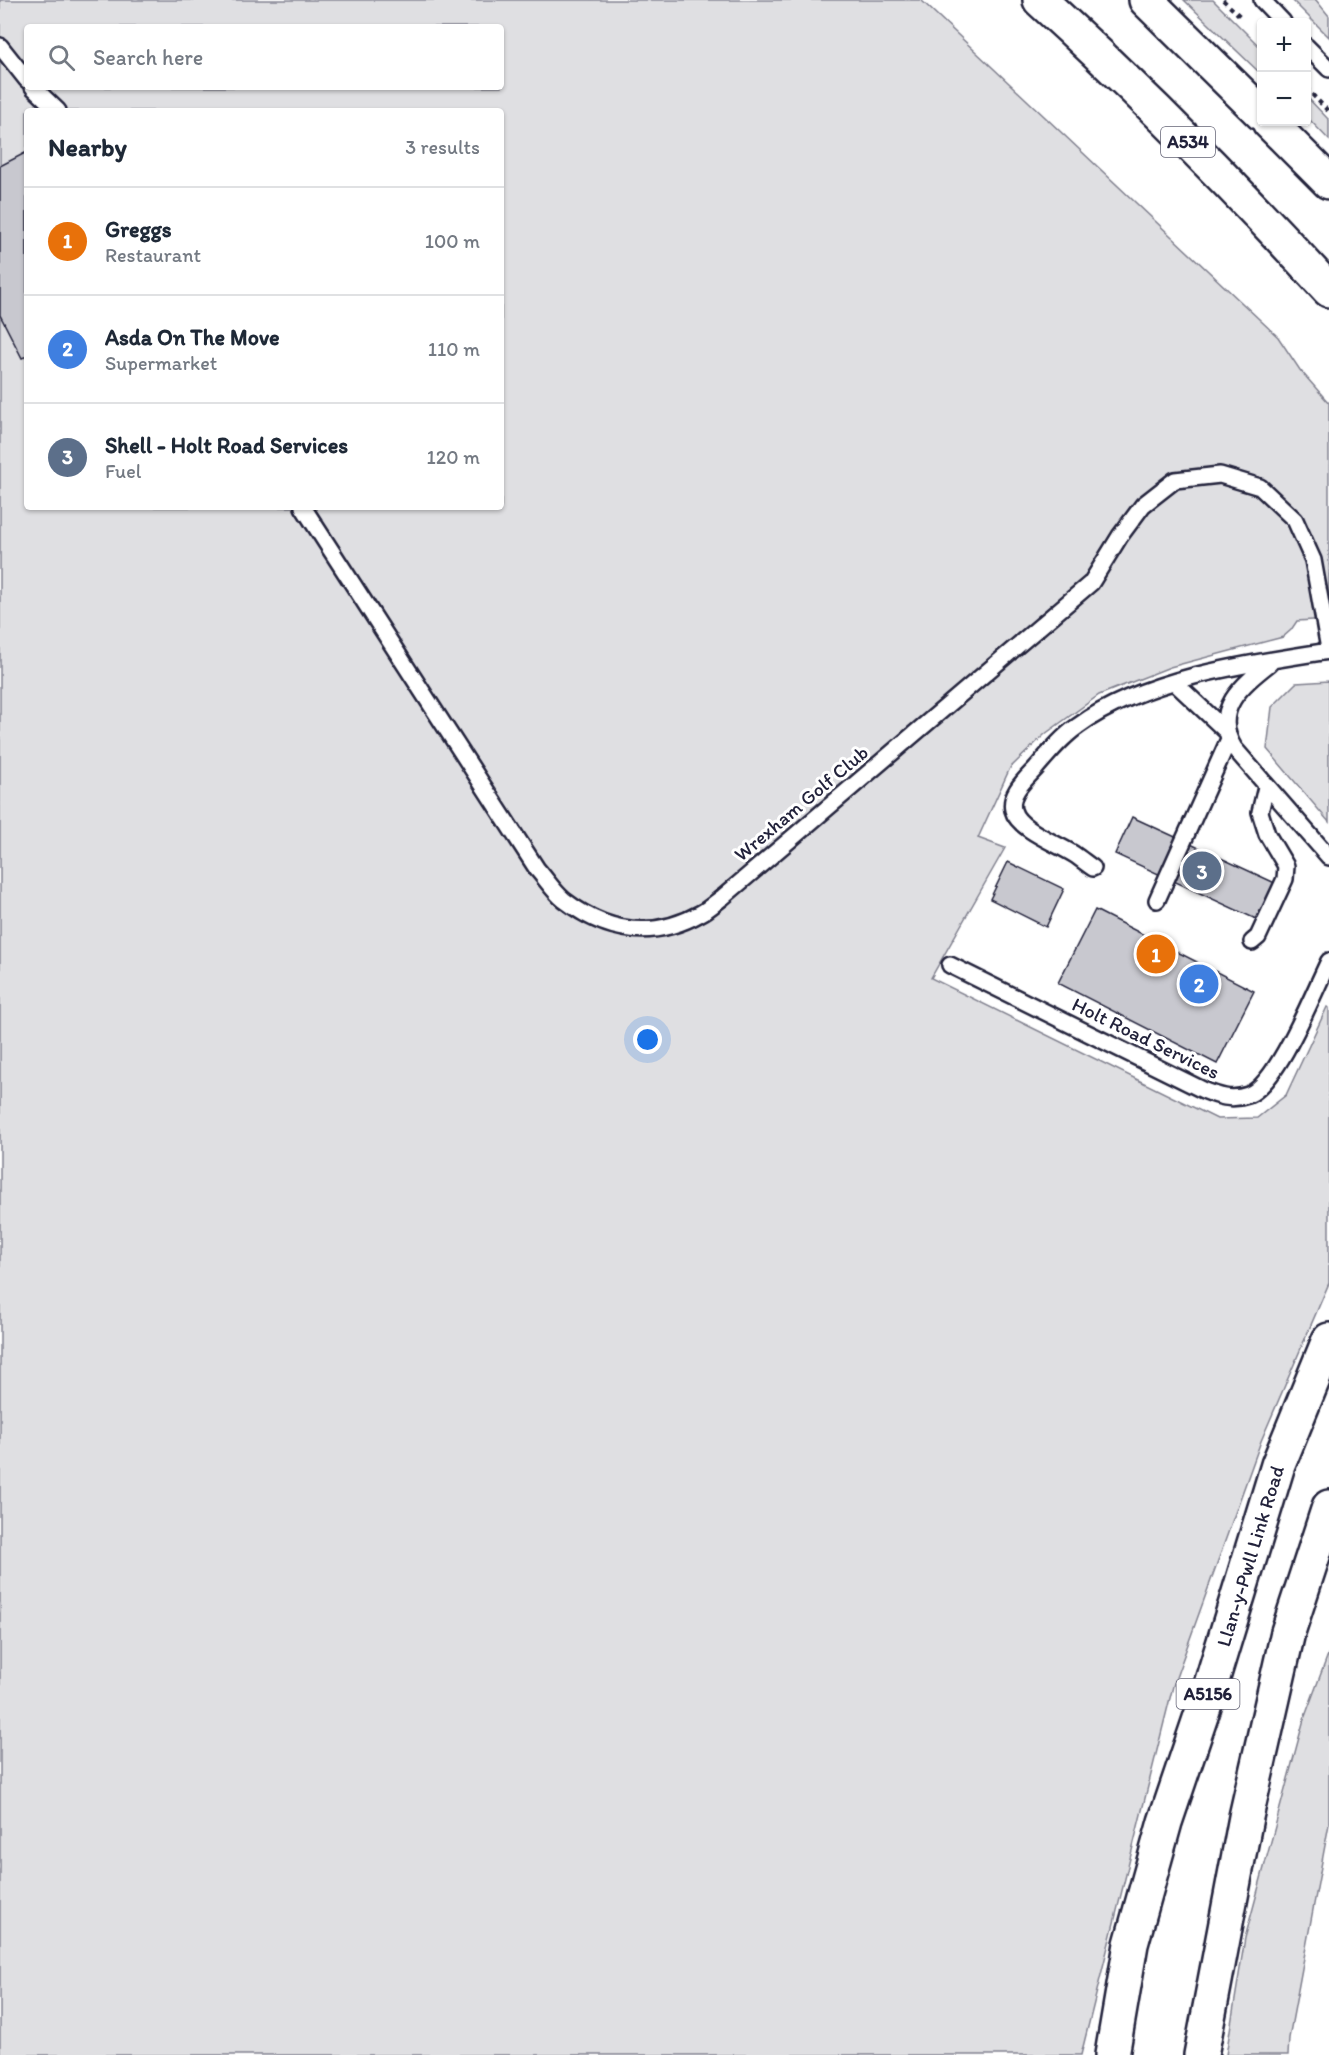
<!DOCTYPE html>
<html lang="en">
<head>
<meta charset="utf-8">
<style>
  body { margin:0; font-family:Itim,sans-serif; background:#f6f6f7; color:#1f2937 }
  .controls { position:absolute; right:18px; top:18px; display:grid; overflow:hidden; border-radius:6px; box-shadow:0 2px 4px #0004 }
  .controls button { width:54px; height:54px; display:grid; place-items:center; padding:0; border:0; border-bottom:2px solid #e0e1e3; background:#fff; color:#1f2937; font:30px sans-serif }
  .you { position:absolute; left:648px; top:1040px; width:21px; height:21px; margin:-15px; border:4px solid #fff; border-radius:50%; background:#1a73e8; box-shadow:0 0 0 9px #1a73e833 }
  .badge { display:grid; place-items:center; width:39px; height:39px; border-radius:50%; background:#2563eb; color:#fff; font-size:20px; font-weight:700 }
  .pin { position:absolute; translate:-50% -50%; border:3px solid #fff; box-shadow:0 2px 6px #0006 }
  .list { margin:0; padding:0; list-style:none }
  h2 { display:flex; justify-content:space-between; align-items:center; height:78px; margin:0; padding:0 24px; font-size:26px }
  h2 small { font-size:20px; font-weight:400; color:#747a83 }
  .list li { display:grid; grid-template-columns:39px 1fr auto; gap:18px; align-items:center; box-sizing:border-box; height:108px; padding:0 24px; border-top:2px solid #e0e1e3 }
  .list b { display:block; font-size:22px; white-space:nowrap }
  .list p { margin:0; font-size:20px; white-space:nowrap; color:#747a83 }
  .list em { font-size:20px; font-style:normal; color:#747a83 }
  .icon { flex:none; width:33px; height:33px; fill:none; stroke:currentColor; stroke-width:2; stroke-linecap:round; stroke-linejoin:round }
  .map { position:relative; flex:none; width:1329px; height:2055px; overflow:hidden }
  .search { position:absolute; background:#fff; box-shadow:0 2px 4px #0004; left:24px; top:24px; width:480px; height:66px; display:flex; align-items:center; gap:15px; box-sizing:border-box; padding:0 21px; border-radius:6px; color:#747a83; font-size:22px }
  .panel { position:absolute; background:#fff; box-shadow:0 2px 4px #0004; left:24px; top:108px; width:480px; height:402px; border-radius:6px }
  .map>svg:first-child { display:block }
  .green { fill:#dfdfe2; stroke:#80808e; stroke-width:1.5; fill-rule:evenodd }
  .building { fill:#c8c8cf; stroke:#22223b; stroke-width:1.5 }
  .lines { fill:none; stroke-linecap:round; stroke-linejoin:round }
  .lane-casing { stroke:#22223b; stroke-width:20 }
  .highway-casing { stroke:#22223b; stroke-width:38 }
  .path { stroke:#22223b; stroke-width:4; stroke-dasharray:4.5 4.5; stroke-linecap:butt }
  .lane { stroke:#fff; stroke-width:15 }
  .highway { stroke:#fff; stroke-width:33 }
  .labels { text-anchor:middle; stroke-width:6; stroke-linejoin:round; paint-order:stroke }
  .shield { fill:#fff; stroke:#646476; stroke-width:1.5 }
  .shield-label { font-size:18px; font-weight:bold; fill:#22223b }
  .street-label { font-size:20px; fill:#22223b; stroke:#fff }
</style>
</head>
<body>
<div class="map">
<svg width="1329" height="2055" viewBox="0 0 1329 2055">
  <rect width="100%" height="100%" fill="#fff"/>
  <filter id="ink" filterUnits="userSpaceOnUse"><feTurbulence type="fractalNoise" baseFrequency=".0167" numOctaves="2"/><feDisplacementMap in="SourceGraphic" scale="12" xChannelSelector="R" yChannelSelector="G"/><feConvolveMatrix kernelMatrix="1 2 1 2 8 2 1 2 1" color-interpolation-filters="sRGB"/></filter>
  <g filter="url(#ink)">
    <path class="green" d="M 0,0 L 921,0 L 1278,337 L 1300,370 L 1329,403 L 1329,619 L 1297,621 L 1291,630 L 1283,637 L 1170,667 L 1099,695 L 1045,734 L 1010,768 L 978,838 L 1005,848 L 931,978 L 1217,1119 L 1257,1118 L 1286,1095 L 1327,1007 L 1329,1008 L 1329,1283 L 1261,1441 L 1173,1686 L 1081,2055 L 0,2055 ZM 27,27 L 501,27 L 501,87 L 27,87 ZM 27,111 L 501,111 L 501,507 L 27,507 Z
      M 1184,0 L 1213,0 L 1261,48 L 1261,74 Z
      M 1292,0 L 1316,0 L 1329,16 L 1329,37 Z
      M 1306,96 L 1329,120 L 1329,140 L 1307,117 Z
      M 1329,681 L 1329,822 L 1267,749 L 1272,707 L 1296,683 Z
      M 1329,1652 L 1329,1824 L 1289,2038 L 1288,2055 L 1226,2055 L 1245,1938 L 1304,1719 Z"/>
    <path class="building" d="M 27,152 L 27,356 L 22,358 L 0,315 L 0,166 Z
      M 1132,817 L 1288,889 L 1271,926 L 1115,854 Z
      M 1008,862 L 1064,889 L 1046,927 L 990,899 Z
      M 1095,910 L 1254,991 L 1217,1064 L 1058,983 Z"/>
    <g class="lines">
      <g class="lane-casing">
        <path id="lane" d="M 1262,0 L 1283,22
          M 0,46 L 27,80
          M 1306,46 L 1329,69
          M 33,87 L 58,111
          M 303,507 L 537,869 C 546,879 554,892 564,900 C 607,933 653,940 701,913 C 709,909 716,902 723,897 L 1091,583 L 1120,536 L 1143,505 L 1175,480 L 1220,475 L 1260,487 L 1295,520 L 1313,560 L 1329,649
          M 1270,663 C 1242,685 1211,710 1234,748 L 1329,857
          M 1174,682 L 1225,730
          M 1093,868 C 1087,864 1081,859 1075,855 C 1059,844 1018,830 1013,810 C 1009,793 1026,779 1036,768 C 1049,753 1062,737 1078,726 C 1143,678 1250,663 1329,651
          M 1157,900 L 1229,739
          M 1252,942 L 1258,937 L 1285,879 L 1286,866 L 1267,834 L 1260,812 L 1266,787
          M 950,965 L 1203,1090 C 1218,1096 1231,1101 1248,1095 C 1278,1084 1314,991 1329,961"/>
      </g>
      <g class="highway-casing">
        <path id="highway" d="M 1040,0 C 1141,92 1237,189 1329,290
          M 1146,0 L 1262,114
          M 1269,122 L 1329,182
          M 1112,2055 L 1131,1944 L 1165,1822 L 1204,1707 L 1278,1465 L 1329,1340
          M 1201,2055 L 1246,1817 L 1288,1632 L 1329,1507"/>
      </g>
      <path class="path" d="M 1223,0 L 1242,18
        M 1306,88 L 1329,112"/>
      <use href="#lane" class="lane"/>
      <use href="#highway" class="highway"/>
    </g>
  </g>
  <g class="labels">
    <g class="shield">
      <rect x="1161" y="127" width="54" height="30" rx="4.5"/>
      <rect x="1176.5" y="1679" width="63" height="30" rx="4.5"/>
    </g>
    <g class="shield-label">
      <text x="1188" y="148">A534</text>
      <text x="1208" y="1700">A5156</text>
    </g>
    <g class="street-label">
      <text transform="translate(801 803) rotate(-40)" y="7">Wrexham Golf Club</text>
      <text transform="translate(1146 1038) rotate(26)" y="7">Holt Road Services</text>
      <text transform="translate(1250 1556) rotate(-73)" y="7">Llan-y-Pwll Link Road</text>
    </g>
  </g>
</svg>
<div class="controls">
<button>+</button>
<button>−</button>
</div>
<div class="you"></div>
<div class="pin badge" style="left:1156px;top:954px;background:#e8710a">1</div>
<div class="pin badge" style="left:1199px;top:984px;background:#3f7fe0">2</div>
<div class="pin badge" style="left:1202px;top:871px;background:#5c6f8a">3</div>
<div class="search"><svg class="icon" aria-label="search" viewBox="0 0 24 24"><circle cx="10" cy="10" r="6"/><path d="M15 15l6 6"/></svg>Search here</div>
<section class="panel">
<h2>Nearby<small>3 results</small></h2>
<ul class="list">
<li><span class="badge" style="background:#e8710a">1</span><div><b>Greggs</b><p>Restaurant</p></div><em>100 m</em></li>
<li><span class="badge" style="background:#3f7fe0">2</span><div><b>Asda On The Move</b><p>Supermarket</p></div><em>110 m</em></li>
<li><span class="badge" style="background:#5c6f8a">3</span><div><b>Shell - Holt Road Services</b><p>Fuel</p></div><em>120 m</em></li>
</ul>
</section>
</div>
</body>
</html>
